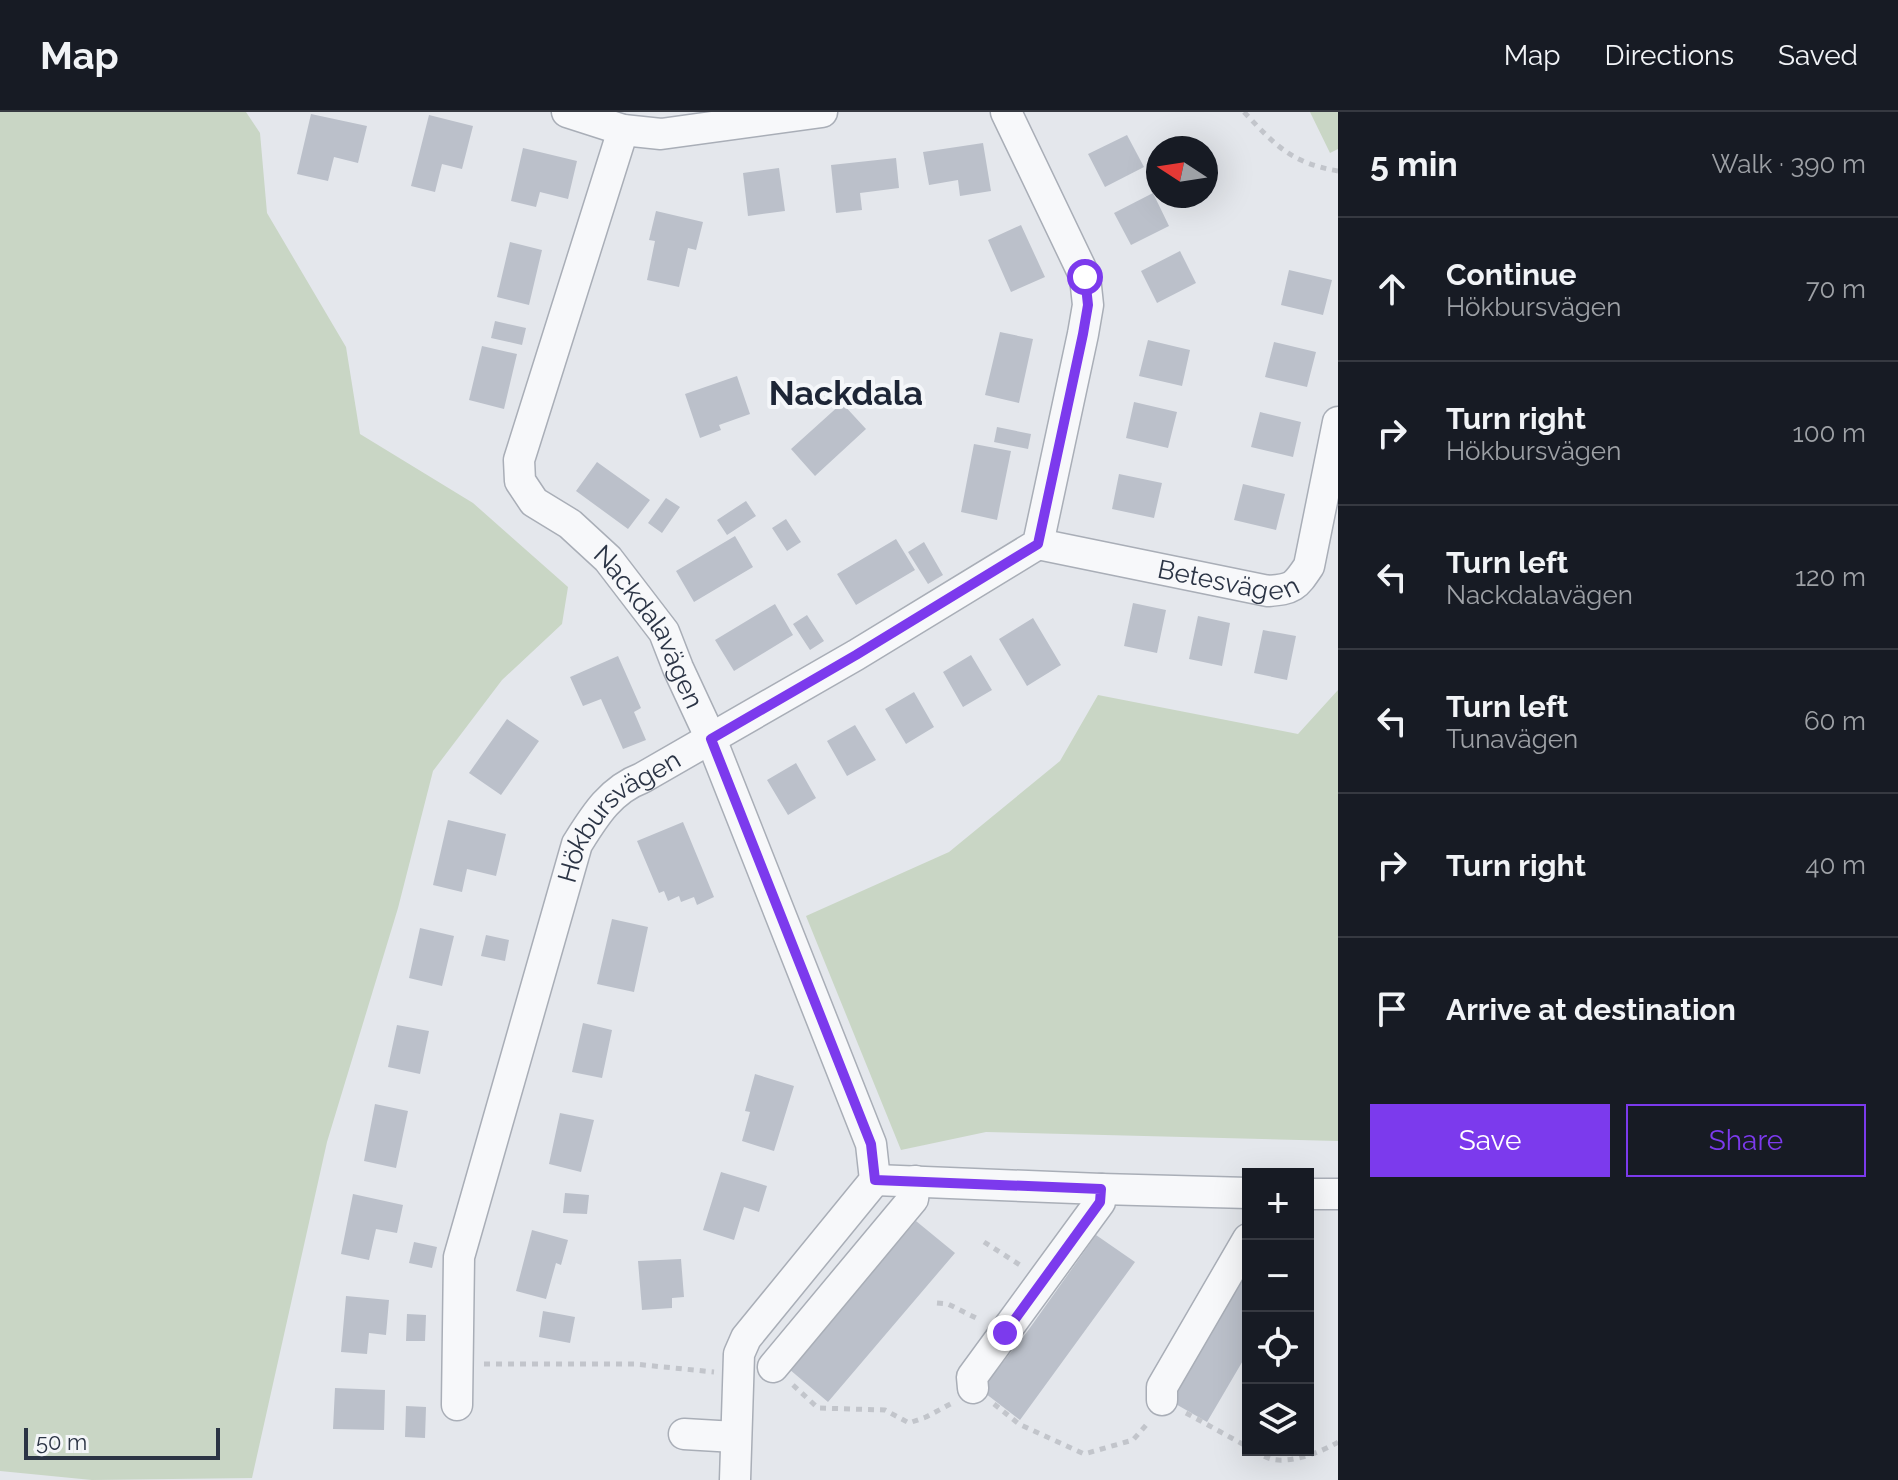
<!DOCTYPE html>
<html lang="en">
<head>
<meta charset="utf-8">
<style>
  body { margin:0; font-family:Raleway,sans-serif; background:#242831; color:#f1f3f6 }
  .controls { position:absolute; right:24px; bottom:24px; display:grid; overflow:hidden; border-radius:0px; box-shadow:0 8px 32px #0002 }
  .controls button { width:72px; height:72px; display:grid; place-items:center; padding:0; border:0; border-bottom:2px solid #363941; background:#171b24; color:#f1f3f6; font:40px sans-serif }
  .compass { position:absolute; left:1146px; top:24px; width:72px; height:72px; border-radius:50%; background:#171b24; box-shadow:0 8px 32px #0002; rotate:282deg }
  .scale { position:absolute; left:24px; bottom:20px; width:196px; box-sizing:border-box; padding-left:8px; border:4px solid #2b3445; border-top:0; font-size:22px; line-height:28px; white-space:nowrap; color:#2b3445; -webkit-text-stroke:6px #f4f6f9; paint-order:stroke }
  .stop { position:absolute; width:24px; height:24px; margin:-18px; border:6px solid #7c3aed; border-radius:50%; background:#fff }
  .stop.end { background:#7c3aed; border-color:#fff; box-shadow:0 2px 8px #0008 }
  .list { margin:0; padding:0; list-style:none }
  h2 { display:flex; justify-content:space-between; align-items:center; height:104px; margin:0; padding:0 32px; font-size:34px }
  h2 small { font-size:26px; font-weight:400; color:#9ea1a6 }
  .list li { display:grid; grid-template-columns:52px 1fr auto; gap:24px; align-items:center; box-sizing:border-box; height:144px; padding:0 32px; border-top:2px solid #363941 }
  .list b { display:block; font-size:30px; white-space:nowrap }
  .list p { margin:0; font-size:26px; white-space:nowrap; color:#9ea1a6 }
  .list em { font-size:26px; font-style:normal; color:#9ea1a6 }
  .actions { display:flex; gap:16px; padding:24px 32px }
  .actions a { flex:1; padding:18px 0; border:2px solid #7c3aed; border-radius:0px; text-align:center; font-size:28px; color:#7c3aed }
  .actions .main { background:#7c3aed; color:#fff }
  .icon { flex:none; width:44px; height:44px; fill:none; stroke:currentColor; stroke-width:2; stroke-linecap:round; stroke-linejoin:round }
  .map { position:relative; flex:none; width:1338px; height:1368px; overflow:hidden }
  header { display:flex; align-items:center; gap:48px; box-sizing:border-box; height:112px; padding:0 40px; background:#171b24; border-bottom:2px solid #363941 }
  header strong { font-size:38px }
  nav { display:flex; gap:44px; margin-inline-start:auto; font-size:28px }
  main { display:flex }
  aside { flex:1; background:#171b24 }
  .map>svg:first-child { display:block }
  .green { fill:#c9d6c5 }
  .building { fill:#bbc0ca }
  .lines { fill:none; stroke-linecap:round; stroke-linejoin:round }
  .minor-casing { stroke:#a9aeb7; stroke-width:33 }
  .path { stroke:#c2c5cb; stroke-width:5; stroke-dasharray:6 6; stroke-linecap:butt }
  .minor { stroke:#f7f8fa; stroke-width:30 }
  .route { stroke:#7c3aed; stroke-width:10 }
  .labels { text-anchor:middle; stroke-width:8; stroke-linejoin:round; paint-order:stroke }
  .street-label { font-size:26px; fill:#2b3445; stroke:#f4f6f9 }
  .district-label { font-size:34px; font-weight:bold; fill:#1d2536; stroke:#f4f6f9 }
</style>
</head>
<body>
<header>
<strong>Map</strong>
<nav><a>Map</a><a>Directions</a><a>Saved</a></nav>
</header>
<main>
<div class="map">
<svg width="1338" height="1368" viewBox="0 0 1338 1368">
  <rect width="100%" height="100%" fill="#e4e7ec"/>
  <path class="green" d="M 0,0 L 246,0 L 260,21 L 267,101 L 346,235 L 360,322 L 473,391 L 568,475 L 562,512 L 502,568 L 433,659 L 398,796 L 327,1030 L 252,1366 L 92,1368 L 0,1359 Z
    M 1310,0 L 1338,0 L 1338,37 L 1330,41 Z
    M 1338,578 L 1338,1029 L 986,1020 L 901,1038 L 806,804 L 949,740 L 1060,649 L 1098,583 L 1298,622 Z"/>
  <path class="building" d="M 311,2 L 367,14 L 358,51 L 334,45 L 328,69 L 297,62 Z
    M 429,3 L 473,14 L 462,57 L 442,52 L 435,80 L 411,74 Z
    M 1127,23 L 1144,55 L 1105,75 L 1088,42 Z
    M 983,31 L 991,79 L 960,84 L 958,68 L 929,73 L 923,40 Z
    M 523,36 L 577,49 L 568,87 L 540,80 L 536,95 L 511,89 Z
    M 896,46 L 899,76 L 860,81 L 862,98 L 836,101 L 831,53 Z
    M 779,56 L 785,99 L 748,104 L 743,61 Z
    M 1153,81 L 1169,114 L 1131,133 L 1114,101 Z
    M 656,99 L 703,110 L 696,138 L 688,136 L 679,175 L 647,168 L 655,129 L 649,128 Z
    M 1021,113 L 1045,165 L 1011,180 L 988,128 Z
    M 510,130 L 542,138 L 529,193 L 497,185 Z
    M 1180,139 L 1196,171 L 1157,191 L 1141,159 Z
    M 1289,158 L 1332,168 L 1323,203 L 1281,193 Z
    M 495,209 L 526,216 L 522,233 L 491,226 Z
    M 1000,220 L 1033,227 L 1019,291 L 985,283 Z
    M 1148,228 L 1190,238 L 1182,274 L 1139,264 Z
    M 1274,230 L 1316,240 L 1307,275 L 1265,265 Z
    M 482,234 L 517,242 L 504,297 L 469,288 Z
    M 737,264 L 750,302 L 719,313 L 721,318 L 700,326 L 685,282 Z
    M 1134,290 L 1177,300 L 1168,336 L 1126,326 Z
    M 842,291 L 866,317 L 815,364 L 791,337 Z
    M 1260,300 L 1301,310 L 1293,345 L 1251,335 Z
    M 997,315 L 1031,322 L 1028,337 L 994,330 Z
    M 974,332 L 1011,339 L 997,408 L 961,400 Z
    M 597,350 L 650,388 L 628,417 L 576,379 Z
    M 1119,362 L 1162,371 L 1154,406 L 1112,397 Z
    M 1243,372 L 1285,382 L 1276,418 L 1234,408 Z
    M 666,386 L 680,395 L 662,421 L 648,411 Z
    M 746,389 L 756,404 L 727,423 L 717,408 Z
    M 786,407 L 801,430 L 787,439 L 772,416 Z
    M 735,424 L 753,455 L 694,490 L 676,459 Z
    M 896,427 L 915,458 L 856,493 L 837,462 Z
    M 924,430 L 943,463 L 928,472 L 908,440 Z
    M 1133,491 L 1166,498 L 1157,541 L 1124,534 Z
    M 775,492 L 793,523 L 734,559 L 715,528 Z
    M 807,503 L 824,529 L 810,538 L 793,512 Z
    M 1198,504 L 1230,511 L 1222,554 L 1189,547 Z
    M 1033,506 L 1061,553 L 1027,574 L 999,527 Z
    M 1263,518 L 1296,524 L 1287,568 L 1254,561 Z
    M 971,543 L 992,578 L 963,595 L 943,560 Z
    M 618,544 L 641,596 L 634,600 L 646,628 L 623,637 L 601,587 L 583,594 L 570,565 Z
    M 914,580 L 934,615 L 906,632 L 885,597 Z
    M 507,607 L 539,629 L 501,683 L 469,661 Z
    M 855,613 L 876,648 L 847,664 L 827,629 Z
    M 796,651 L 816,686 L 788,703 L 767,668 Z
    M 448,708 L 506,722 L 496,764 L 467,757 L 462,780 L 433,773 Z
    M 683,710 L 714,785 L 697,793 L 694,785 L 681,790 L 679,784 L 668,789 L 664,779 L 659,781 L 637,729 Z
    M 612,807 L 648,815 L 634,880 L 597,872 Z
    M 420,816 L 454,824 L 442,874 L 409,866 Z
    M 486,823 L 509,828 L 505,849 L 481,844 Z
    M 583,911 L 612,918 L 602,966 L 572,960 Z
    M 397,913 L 429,919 L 420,962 L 388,955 Z
    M 755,962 L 794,974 L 774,1039 L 742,1029 L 750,1000 L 745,999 Z
    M 375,992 L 408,999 L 396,1056 L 364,1049 Z
    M 560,1001 L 594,1008 L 581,1060 L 549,1052 Z
    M 721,1060 L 767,1074 L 759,1100 L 744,1095 L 734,1128 L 703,1118 Z
    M 565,1081 L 589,1083 L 587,1102 L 563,1101 Z
    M 353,1082 L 403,1093 L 397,1121 L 376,1117 L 369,1148 L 341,1142 Z
    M 916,1109 L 955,1141 L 828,1290 L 789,1257 Z
    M 532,1118 L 568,1128 L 561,1153 L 556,1151 L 546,1187 L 516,1179 Z
    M 1096,1123 L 1135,1150 L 1020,1308 L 981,1278 L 1027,1220 Z
    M 414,1130 L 437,1135 L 432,1156 L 409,1151 Z
    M 1248,1146 L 1248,1240 L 1207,1310 L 1167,1287 Z
    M 681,1147 L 684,1185 L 672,1186 L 672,1196 L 642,1198 L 638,1149 Z
    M 346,1184 L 389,1188 L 386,1223 L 369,1221 L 367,1242 L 341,1240 Z
    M 543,1199 L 575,1205 L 570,1231 L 539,1225 Z
    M 407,1202 L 426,1203 L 425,1229 L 406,1229 Z
    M 335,1276 L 385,1278 L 384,1318 L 333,1317 Z
    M 406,1294 L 426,1295 L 425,1326 L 405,1325 Z"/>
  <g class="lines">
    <g class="minor-casing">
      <g id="minor">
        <path d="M 567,0 L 623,18 L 661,22 L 822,0"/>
        <path id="s1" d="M 623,18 L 519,348 L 520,369 L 534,390 L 570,412 L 608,447 L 664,520 L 678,556 L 711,627 L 871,1032 L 875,1068 L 746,1226 L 739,1242 L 735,1368"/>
        <path id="s2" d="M 1038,432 L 1268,479 C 1293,477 1295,475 1309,454 L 1338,310"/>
        <path d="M 875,1068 L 1101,1077 L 1248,1081"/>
        <path d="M 1308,1082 L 1338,1082"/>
        <path d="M 773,1255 L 913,1087 L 915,1069"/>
        <path d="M 973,1276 L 972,1265 L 1100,1090 L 1101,1077"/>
        <path d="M 1162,1288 L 1162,1275 L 1248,1127"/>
        <path id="s3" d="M 457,1293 L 459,1145 L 577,732 C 594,705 610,678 642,666 L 856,543 L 1038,432 L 1083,222 L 1088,193 L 1085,165 L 1006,0"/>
        <path d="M 684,1322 L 735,1325"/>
      </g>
    </g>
    <path class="path" d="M 1244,0 C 1275,33 1291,51 1338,59
      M 984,1130 L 1020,1153
      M 937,1191 L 948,1192 L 980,1208
      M 484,1252 L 634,1252 L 714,1260
      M 793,1273 L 818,1296 L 885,1298 L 909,1311 L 926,1305 L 954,1290
      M 994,1292 L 1019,1312 L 1084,1342 L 1133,1328 L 1148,1311
      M 1186,1301 L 1248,1335
      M 1254,1338 C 1259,1341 1266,1346 1271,1347 C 1290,1352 1322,1340 1338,1330"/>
    <use href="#minor" class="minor"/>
  </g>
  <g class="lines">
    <path class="route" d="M 1005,1221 L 1100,1090 L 1101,1077 L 875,1068 L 871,1032 L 711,627 L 856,543 L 1038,432 L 1083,222 L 1088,193 L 1085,165"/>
  </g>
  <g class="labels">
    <g class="street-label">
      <text dy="9" stroke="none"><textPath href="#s2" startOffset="194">Betesvägen</textPath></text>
      <text dy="9" stroke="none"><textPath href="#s1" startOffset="566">Nackdalavägen</textPath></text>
      <text dy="9" stroke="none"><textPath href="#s3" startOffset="626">Hökbursvägen</textPath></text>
    </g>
    <g class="district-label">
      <text x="846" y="293">Nackdala</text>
    </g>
  </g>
</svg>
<div class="controls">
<button>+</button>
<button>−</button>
<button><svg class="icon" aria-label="locate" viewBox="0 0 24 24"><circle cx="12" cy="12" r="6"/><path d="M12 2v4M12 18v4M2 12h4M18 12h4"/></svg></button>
<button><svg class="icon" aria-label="layers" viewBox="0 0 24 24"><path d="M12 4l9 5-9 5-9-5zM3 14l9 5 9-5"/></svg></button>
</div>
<svg class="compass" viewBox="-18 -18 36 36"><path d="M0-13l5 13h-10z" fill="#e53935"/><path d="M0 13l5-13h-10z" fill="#9ea1a6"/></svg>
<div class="scale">50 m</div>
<div class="stop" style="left:1085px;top:165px"></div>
<div class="stop end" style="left:1005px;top:1221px"></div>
</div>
<aside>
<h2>5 min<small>Walk · 390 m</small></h2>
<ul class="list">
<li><svg class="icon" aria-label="ahead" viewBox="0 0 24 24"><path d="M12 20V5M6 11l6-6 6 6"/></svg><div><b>Continue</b><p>Hökbursvägen</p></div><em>70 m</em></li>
<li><svg class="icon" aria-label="right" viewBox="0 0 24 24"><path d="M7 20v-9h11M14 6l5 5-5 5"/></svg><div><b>Turn right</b><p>Hökbursvägen</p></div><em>100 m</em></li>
<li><svg class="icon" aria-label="left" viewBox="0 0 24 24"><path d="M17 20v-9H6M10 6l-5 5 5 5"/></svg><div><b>Turn left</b><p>Nackdalavägen</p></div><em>120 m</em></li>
<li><svg class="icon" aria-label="left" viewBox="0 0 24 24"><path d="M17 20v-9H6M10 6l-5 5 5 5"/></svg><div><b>Turn left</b><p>Tunavägen</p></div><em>60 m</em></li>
<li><svg class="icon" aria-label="right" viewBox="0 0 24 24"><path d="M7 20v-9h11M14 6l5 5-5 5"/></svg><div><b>Turn right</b></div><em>40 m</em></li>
<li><svg class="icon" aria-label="arrive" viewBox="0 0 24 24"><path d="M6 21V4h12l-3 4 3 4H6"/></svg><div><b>Arrive at destination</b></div></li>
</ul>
<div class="actions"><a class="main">Save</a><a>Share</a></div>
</aside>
</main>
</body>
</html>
